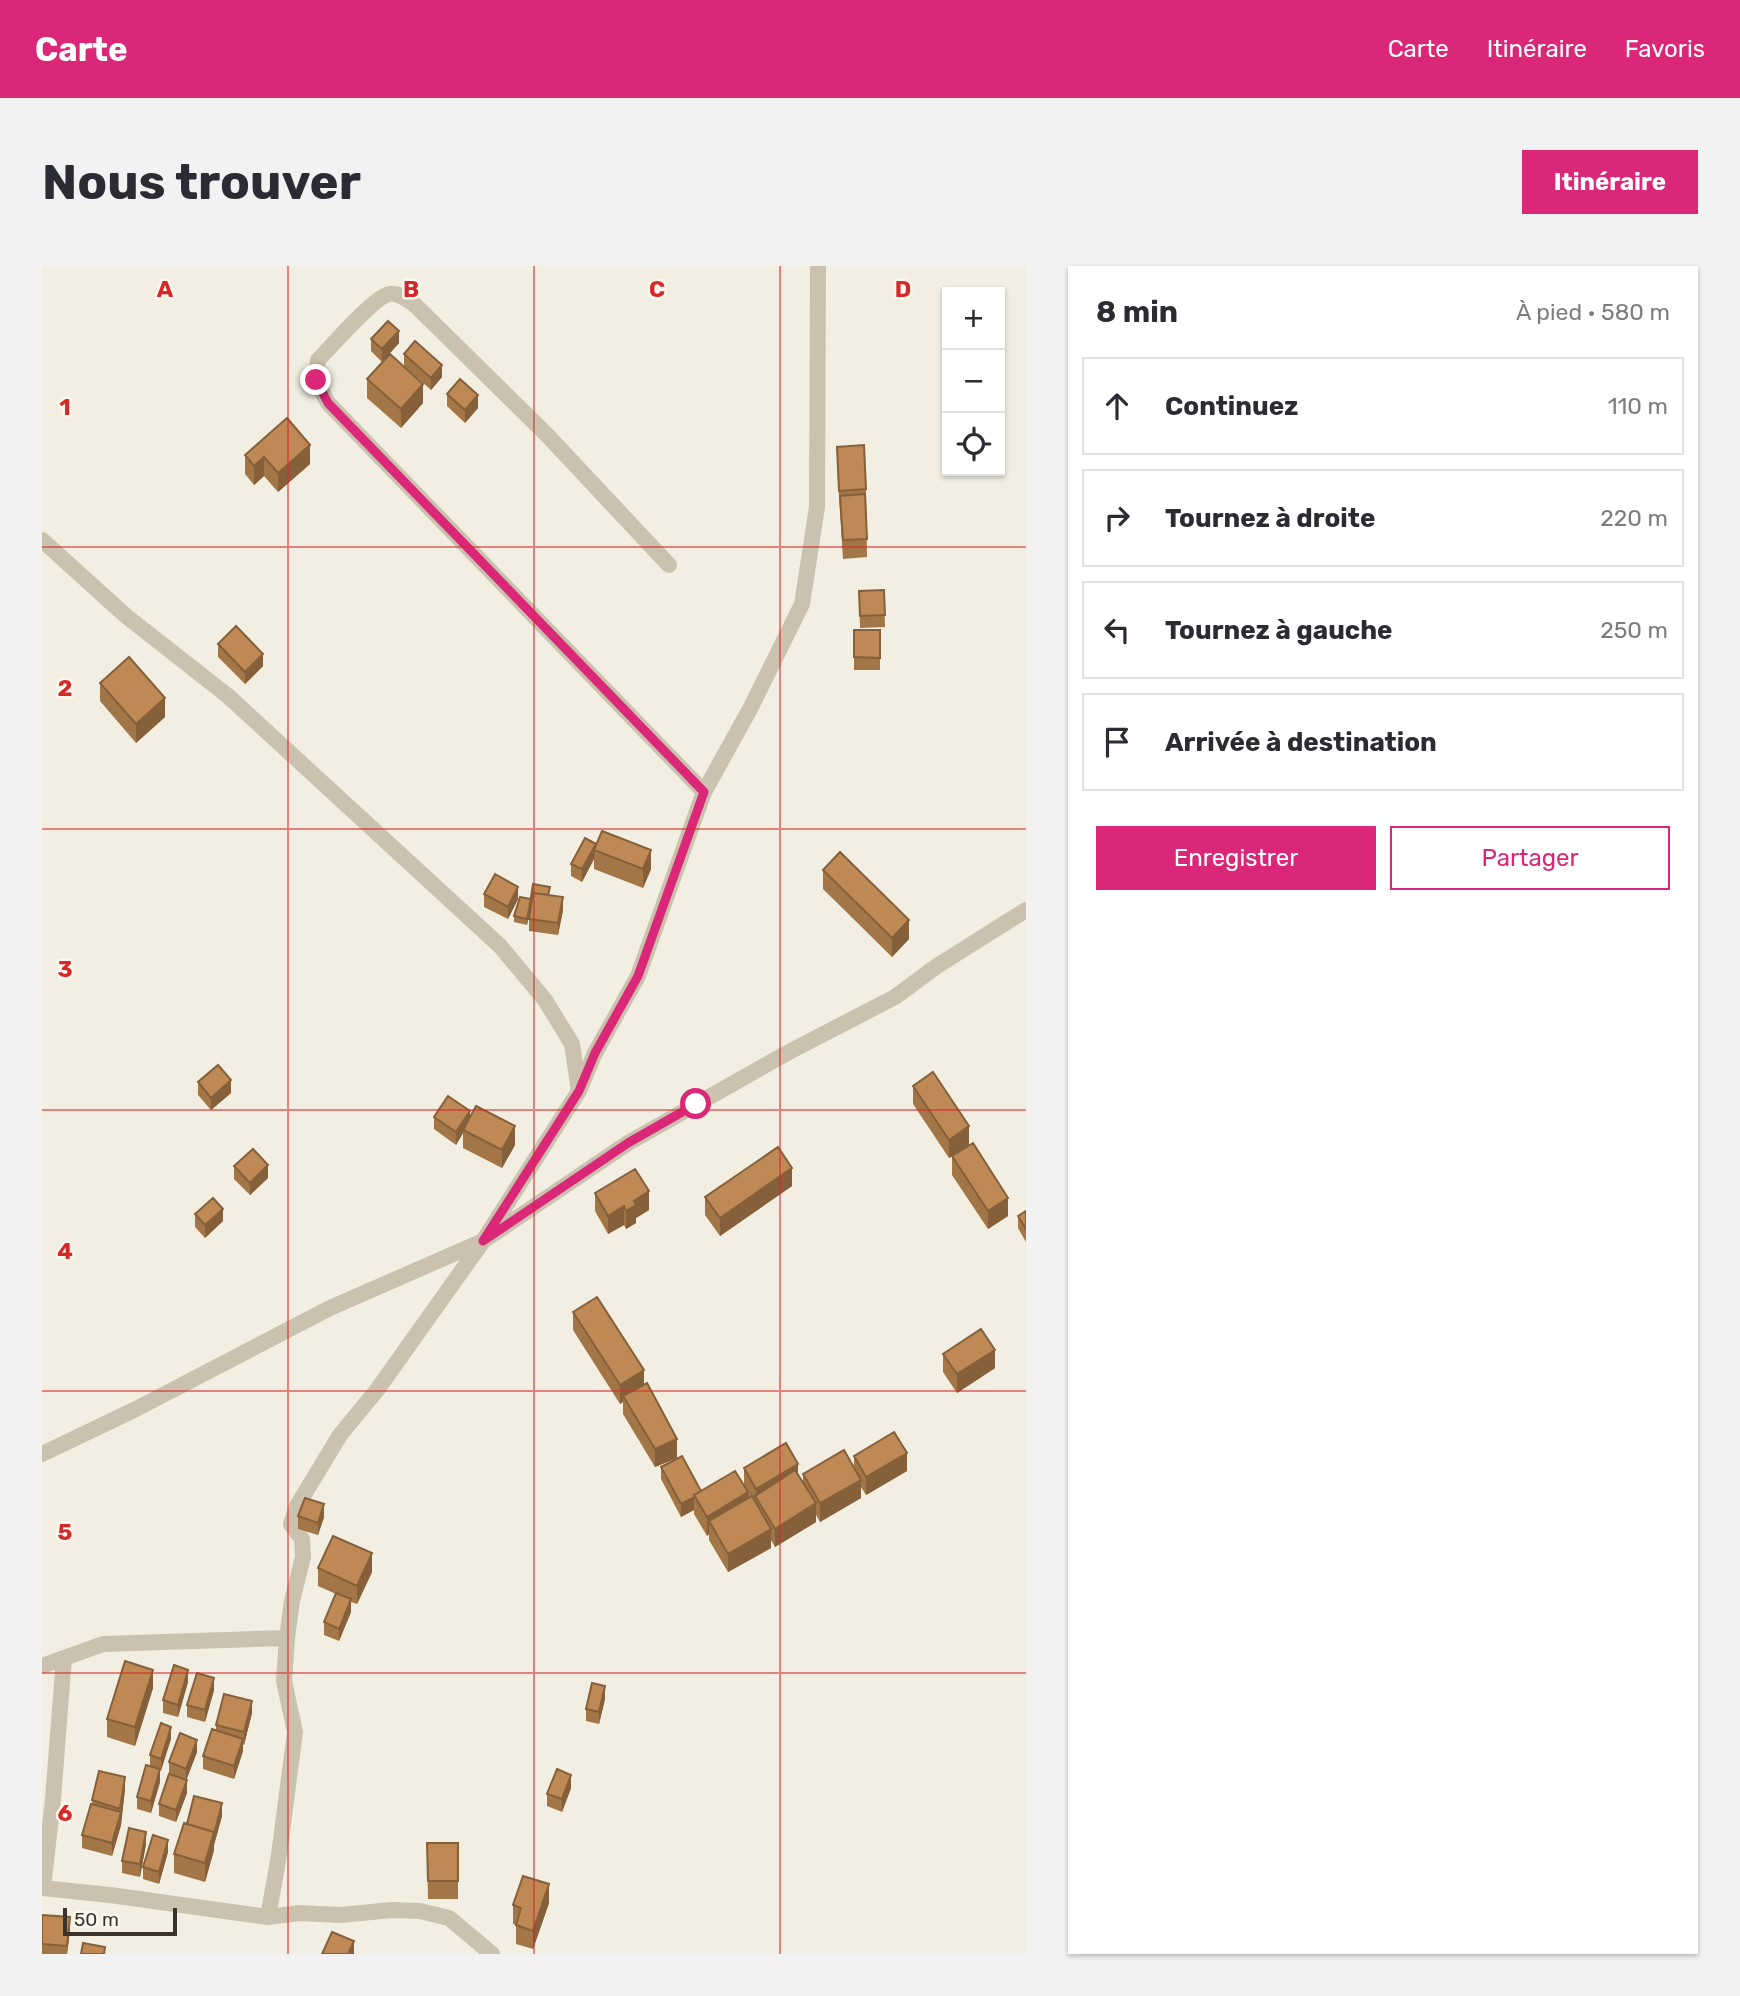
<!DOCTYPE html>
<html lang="fr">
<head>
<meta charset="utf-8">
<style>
  body { margin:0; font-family:Rubik,sans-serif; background:#f2f2f3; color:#2b2b33 }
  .controls { position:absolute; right:21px; top:21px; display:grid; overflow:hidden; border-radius:0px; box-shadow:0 2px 5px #0004 }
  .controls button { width:63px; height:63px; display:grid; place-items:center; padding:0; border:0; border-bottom:2px solid #e1e1e2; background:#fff; color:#2b2b33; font:35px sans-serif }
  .scale { position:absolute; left:21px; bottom:18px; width:114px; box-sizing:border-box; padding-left:7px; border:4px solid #39332c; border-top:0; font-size:19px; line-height:24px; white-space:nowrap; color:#39332c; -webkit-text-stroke:5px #faf7ee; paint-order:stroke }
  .stop { position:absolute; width:21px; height:21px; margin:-16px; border:5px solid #db2777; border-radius:50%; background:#fff }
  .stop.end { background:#db2777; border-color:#fff; box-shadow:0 2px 7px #0008 }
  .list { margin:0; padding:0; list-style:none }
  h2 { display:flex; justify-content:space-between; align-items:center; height:91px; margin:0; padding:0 28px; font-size:30px }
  h2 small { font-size:23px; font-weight:400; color:#7c7c81 }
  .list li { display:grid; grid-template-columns:46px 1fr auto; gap:21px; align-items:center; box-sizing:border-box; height:98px; margin:0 14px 14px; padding:0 14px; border:2px solid #e1e1e2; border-radius:0px }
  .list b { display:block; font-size:26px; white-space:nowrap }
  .list em { font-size:23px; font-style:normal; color:#7c7c81 }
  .actions { display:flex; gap:14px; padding:21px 28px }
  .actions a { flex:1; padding:16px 0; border:2px solid #db2777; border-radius:0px; text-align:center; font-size:24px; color:#db2777 }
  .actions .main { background:#db2777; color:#fff }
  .icon { flex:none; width:38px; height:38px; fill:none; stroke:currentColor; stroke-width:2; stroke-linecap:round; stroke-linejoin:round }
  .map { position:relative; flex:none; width:984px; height:1688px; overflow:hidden; border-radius:0px }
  header { display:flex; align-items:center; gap:42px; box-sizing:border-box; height:98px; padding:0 35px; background:#db2777; color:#fff }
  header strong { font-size:33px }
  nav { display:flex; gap:38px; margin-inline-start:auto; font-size:24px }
  .intro { display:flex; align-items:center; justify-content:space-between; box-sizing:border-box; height:168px; padding:0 42px }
  h1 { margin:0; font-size:49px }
  .button { padding:18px 32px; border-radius:0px; background:#db2777; color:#fff; font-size:24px; font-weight:700 }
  main { display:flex; gap:42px; padding:0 42px }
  aside { flex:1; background:#fff; border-radius:0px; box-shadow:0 2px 5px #0004 }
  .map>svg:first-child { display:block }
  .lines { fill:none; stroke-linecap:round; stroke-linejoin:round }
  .street { stroke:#cac2ae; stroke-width:16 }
  .wall { fill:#a37648 }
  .shaded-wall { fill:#85603b }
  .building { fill:#be8954; stroke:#85603b; stroke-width:2 }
  .route { stroke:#db2777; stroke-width:9 }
  .grid { fill:none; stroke:#d62828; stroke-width:2; stroke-opacity:0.55 }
  .grid-label { font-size:23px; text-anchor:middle; font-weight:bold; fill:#d62828; stroke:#faf7ee; stroke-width:5; stroke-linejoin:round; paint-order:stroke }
</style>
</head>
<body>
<header>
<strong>Carte</strong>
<nav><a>Carte</a><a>Itinéraire</a><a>Favoris</a></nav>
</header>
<div class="intro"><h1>Nous trouver</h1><a class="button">Itinéraire</a></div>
<main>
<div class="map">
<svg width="984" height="1688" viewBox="0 0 984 1688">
  <rect width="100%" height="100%" fill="#f2efe2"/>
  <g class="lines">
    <path class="street" d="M 0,274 L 84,350 L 186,430 L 458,680 L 503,734 L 530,778 L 537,825
      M 627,299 L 505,169 L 373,39 C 366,34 357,26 347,28 C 332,31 289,81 276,94 L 274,114 L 286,137 L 662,526
      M 0,1188 L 94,1143 L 288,1042 L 441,975 L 586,877 L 745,787 L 853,731 L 895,700 L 984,644
      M 0,1400 L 61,1378 L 245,1372
      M 0,1622 L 68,1629 L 226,1651 L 258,1647 L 298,1649 L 350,1644 L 378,1645 L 407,1652 L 450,1688
      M 1,1622 L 11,1533 L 22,1392
      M 226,1651 L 237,1589 L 253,1466 L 242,1415 L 245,1372 L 250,1335 L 261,1291 L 260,1273 L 249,1258 L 255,1240 L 298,1169 L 335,1124 L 441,975 L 537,825 L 553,787 L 596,710 L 662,526 L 708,443 L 760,338 L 775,241 L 776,0"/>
  </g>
  <path class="wall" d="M 329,73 L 357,77 L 340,96 L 329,85 Z
    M 362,88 L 400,111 L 389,124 L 362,100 Z
    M 325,113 L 381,137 L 359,162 L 325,132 Z
    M 405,128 L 436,142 L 423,157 L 405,140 Z
    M 795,181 L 824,223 L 825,291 L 801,293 L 795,199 Z
    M 203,189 L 268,198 L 236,226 L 222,210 L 212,219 L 203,208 Z
    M 842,324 L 843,361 L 818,362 L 817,325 Z
    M 838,364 L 838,404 L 812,404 L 812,391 Z
    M 176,378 L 221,400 L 203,418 L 176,391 Z
    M 58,417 L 123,451 L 94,477 L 58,435 Z
    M 554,581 L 609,603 L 601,622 L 552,603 L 552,593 L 540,616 L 529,610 L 529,598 Z
    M 781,604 L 867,673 L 850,691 L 781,623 Z
    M 491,618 L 508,628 L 507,630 L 521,644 L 516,669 L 487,665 L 487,653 L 490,637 L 485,659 L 472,656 L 472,650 L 489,633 Z
    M 442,628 L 476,633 L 466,653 L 442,641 Z
    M 156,816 L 189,827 L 169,844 L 156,829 Z
    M 871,820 L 927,879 L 907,892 L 871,838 Z
    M 392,851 L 428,851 L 473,879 L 460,902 L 421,882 L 421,867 L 414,879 L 392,863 Z
    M 910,890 L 966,950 L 946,963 L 910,909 Z
    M 192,900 L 226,912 L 208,929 L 192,913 Z
    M 750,920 L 678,970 L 663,949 L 663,931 Z
    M 553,927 L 607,944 L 594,952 L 594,957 L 584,963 L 582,959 L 566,968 L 553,945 Z
    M 984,945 L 984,976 L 976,962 L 976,950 Z
    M 153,948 L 181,955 L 163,972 L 153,961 Z
    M 531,1046 L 602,1119 L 635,1192 L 613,1201 L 581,1148 L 581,1136 L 578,1138 L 531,1064 Z
    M 901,1088 L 953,1102 L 915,1127 L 901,1106 Z
    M 812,1190 L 865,1205 L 824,1229 L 819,1221 L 819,1232 L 778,1256 L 774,1249 L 774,1256 L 733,1281 L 729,1274 L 729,1282 L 686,1306 L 667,1274 L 667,1268 L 665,1270 L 652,1248 L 652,1244 L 639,1251 L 619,1213 L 619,1201 L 659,1225 L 702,1220 L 702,1202 L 756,1208 L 761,1217 L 761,1208 L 812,1201 Z
    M 256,1250 L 282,1251 L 276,1269 L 256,1263 Z
    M 276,1302 L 330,1306 L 315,1338 L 309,1336 L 309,1346 L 297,1375 L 282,1369 L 282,1356 L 294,1328 L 276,1320 Z
    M 146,1416 L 136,1451 L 121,1447 L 121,1434 Z
    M 111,1422 L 93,1480 L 65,1471 L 65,1453 Z
    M 172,1424 L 163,1456 L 145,1451 L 145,1439 Z
    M 563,1433 L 557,1458 L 544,1455 L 544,1443 Z
    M 210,1447 L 202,1479 L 201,1479 L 201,1485 L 192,1513 L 161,1503 L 161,1490 L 174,1464 L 174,1459 Z
    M 129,1473 L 118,1505 L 118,1516 L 109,1547 L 95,1543 L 95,1531 L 108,1501 L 108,1489 Z
    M 155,1486 L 144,1514 L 145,1527 L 134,1556 L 117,1550 L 117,1538 L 127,1508 L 127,1496 Z
    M 529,1522 L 520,1546 L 505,1540 L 505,1528 Z
    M 83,1523 L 79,1559 L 70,1590 L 40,1582 L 40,1569 L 50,1538 L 50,1534 Z
    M 180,1550 L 172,1579 L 172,1584 L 163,1616 L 132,1607 L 132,1588 L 145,1558 Z
    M 385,1577 L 416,1577 L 416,1633 L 386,1633 Z
    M 104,1578 L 98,1611 L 80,1607 L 80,1595 Z
    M 126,1586 L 117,1618 L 101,1613 L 101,1601 Z
    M 507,1637 L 491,1683 L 474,1678 L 474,1659 L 471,1658 L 471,1639 Z
    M 0,1649 L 28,1664 L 25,1688 L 0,1688 Z"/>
  <path class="shaded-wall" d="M 357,65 L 357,77 L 340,96 L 340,83 Z
    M 400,99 L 400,111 L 389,124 L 389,112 Z
    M 381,118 L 381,137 L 359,162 L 359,143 Z
    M 436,129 L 436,142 L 423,157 L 423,144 Z
    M 268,179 L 268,198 L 236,226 L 236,207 Z
    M 222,191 L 222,210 L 212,219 L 212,200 Z
    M 221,388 L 221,400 L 203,418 L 203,406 Z
    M 123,432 L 123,451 L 94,477 L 94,458 Z
    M 554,578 L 552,593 L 540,616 L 540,603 Z
    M 609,584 L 609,603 L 601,622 L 601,603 Z
    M 476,621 L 476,633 L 466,653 L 466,641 Z
    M 521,631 L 521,644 L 516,669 L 516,657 Z
    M 489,633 L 489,640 L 485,659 L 485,653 Z
    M 867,654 L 867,673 L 850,691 L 850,672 Z
    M 189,814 L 189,827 L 169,844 L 169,832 Z
    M 428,845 L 428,858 L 421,864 L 421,867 L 414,879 L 414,866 Z
    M 473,860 L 473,879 L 460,902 L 460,884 Z
    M 927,860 L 927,879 L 907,892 L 907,874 Z
    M 226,899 L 226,912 L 208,929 L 208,917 Z
    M 750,902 L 750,920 L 678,970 L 678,952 Z
    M 607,925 L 607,944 L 594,952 L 594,957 L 584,963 L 584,945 L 592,935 Z
    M 966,932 L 966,950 L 946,963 L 946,945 Z
    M 582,940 L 582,959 L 566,968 L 566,950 Z
    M 181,943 L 181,955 L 163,972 L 163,959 Z
    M 953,1084 L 953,1102 L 915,1127 L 915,1108 Z
    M 602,1104 L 602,1123 L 581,1130 L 581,1136 L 578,1138 L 578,1119 Z
    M 635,1173 L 635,1192 L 613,1201 L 613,1183 Z
    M 865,1187 L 865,1205 L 824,1229 L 824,1211 Z
    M 756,1198 L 756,1217 L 714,1232 L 714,1223 Z
    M 819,1214 L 819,1232 L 778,1256 L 778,1237 Z
    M 706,1226 L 706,1245 L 667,1255 L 667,1268 L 665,1270 L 665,1251 Z
    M 652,1231 L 652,1244 L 639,1251 L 639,1238 Z
    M 774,1237 L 774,1256 L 733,1281 L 733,1263 Z
    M 282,1238 L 282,1251 L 276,1269 L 276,1257 Z
    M 729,1263 L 729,1282 L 686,1306 L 686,1288 Z
    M 330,1287 L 330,1306 L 315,1338 L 315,1320 Z
    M 309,1333 L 309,1346 L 297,1375 L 297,1363 Z
    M 111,1404 L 111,1422 L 93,1480 L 93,1461 Z
    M 146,1404 L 146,1416 L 136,1451 L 136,1439 Z
    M 172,1412 L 172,1424 L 163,1456 L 163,1444 Z
    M 563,1420 L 563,1433 L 557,1458 L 557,1446 Z
    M 210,1435 L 210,1447 L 202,1479 L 202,1466 Z
    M 129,1461 L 129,1473 L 119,1505 L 119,1493 Z
    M 201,1473 L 201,1485 L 192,1513 L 192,1500 Z
    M 155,1474 L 155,1486 L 144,1515 L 144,1503 Z
    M 118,1503 L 118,1516 L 109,1547 L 109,1535 Z
    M 529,1509 L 529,1522 L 520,1546 L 520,1533 Z
    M 83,1511 L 83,1523 L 79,1559 L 70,1590 L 70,1577 L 78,1548 Z
    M 145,1514 L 145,1527 L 134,1556 L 134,1544 Z
    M 180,1537 L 180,1550 L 172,1579 L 172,1584 L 163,1616 L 163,1597 Z
    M 104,1566 L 104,1578 L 98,1611 L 98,1598 Z
    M 126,1574 L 126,1586 L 117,1618 L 117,1606 Z
    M 507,1618 L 507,1637 L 491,1683 L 491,1665 Z
    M 28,1651 L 28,1664 L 25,1688 L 25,1680 Z
    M 312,1675 L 312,1688 L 306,1688 Z"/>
  <path class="building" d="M 346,55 L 357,65 L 340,83 L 329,73 Z
    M 373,75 L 400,99 L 389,112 L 362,88 Z
    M 348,88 L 381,118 L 359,143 L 325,113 Z
    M 418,113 L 436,129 L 423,144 L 405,128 Z
    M 245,152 L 268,179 L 236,207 L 222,191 L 212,200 L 203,189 Z
    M 822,179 L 824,223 L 797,225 L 795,181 Z
    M 823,228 L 825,273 L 801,274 L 798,230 Z
    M 842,324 L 843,349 L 818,350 L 817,325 Z
    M 194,360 L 221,388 L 203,406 L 176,378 Z
    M 812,364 L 838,364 L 838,392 L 812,391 Z
    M 87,391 L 123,432 L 94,458 L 58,417 Z
    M 560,565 L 609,584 L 601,603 L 552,584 Z
    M 543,572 L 554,578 L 540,603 L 529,598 Z
    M 798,586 L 867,654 L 850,672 L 781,604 Z
    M 453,608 L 476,621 L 466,641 L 442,628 Z
    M 491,618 L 508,621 L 506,629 L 491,627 L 491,631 L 489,631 Z
    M 491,627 L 521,631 L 516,657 L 487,653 Z
    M 478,631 L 489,633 L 485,653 L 472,650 Z
    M 176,799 L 189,814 L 169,832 L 156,816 Z
    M 891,806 L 927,860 L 907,874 L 871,820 Z
    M 406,830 L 428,845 L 414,866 L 392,851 Z
    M 434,840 L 473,860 L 460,884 L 421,864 Z
    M 931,877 L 966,932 L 946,945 L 910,890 Z
    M 736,881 L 750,902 L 678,952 L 663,931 Z
    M 211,883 L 226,899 L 208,917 L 192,900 Z
    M 593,903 L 607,925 L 592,935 L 594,939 L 584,945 L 582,940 L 566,950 L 553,927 Z
    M 171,932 L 181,943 L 163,959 L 153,948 Z
    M 984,945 L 984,963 L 976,950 Z
    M 555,1031 L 602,1104 L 578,1119 L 531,1046 Z
    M 939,1063 L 953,1084 L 915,1108 L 901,1088 Z
    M 605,1117 L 635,1173 L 613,1183 L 581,1130 Z
    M 852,1166 L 865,1187 L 824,1211 L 812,1190 Z
    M 744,1177 L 756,1198 L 714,1223 L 702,1202 Z
    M 802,1184 L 819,1214 L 778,1237 L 761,1208 Z
    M 640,1190 L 659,1225 L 652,1229 L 653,1231 L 639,1238 L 619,1201 Z
    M 753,1204 L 774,1237 L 733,1263 L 713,1230 Z
    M 693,1205 L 706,1226 L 665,1251 L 652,1229 Z
    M 710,1230 L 729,1263 L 686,1288 L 667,1255 Z
    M 263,1232 L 282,1238 L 276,1257 L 256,1250 Z
    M 291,1270 L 330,1287 L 315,1320 L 276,1302 Z
    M 294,1327 L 309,1333 L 297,1363 L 282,1356 Z
    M 83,1395 L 111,1404 L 93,1461 L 65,1453 Z
    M 132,1399 L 146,1404 L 136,1439 L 121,1434 Z
    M 155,1407 L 172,1412 L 163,1444 L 145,1439 Z
    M 550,1417 L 563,1420 L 557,1446 L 544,1443 Z
    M 182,1428 L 210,1435 L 202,1466 L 174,1459 Z
    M 119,1457 L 129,1461 L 119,1493 L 108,1489 Z
    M 170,1463 L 201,1473 L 192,1500 L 161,1490 Z
    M 138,1467 L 155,1474 L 144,1503 L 127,1496 Z
    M 104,1499 L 118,1503 L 109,1535 L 95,1531 Z
    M 515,1503 L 529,1509 L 520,1533 L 505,1528 Z
    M 57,1505 L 83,1511 L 78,1543 L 50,1534 Z
    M 127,1508 L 145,1514 L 134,1544 L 117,1538 Z
    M 152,1530 L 180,1537 L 172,1568 L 172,1566 L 145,1558 Z
    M 49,1538 L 79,1546 L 70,1577 L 40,1569 Z
    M 142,1557 L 172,1566 L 163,1597 L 132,1588 Z
    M 87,1562 L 104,1566 L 98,1598 L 80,1595 Z
    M 111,1569 L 126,1574 L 117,1606 L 101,1601 Z
    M 385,1577 L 416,1577 L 416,1615 L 386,1615 Z
    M 481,1610 L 507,1618 L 491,1665 L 474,1659 L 479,1642 L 471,1639 Z
    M 0,1649 L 28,1651 L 25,1680 L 0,1678 Z
    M 290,1666 L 312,1675 L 306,1688 L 280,1688 Z
    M 41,1677 L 63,1681 L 62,1688 L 39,1688 Z"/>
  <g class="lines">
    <path class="route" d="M 274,114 L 286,137 L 662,526 L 596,710 L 553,787 L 537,825 L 441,975 L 586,877 L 654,838"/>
  </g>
  <path class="grid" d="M 246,0 L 246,1688M 492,0 L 492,1688M 738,0 L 738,1688M 0,281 L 984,281M 0,563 L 984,563M 0,844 L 984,844M 0,1125 L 984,1125M 0,1407 L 984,1407"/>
  <g class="grid-label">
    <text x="123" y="31">A</text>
    <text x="369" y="31">B</text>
    <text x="615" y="31">C</text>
    <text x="861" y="31">D</text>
    <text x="23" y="149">1</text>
    <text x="23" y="430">2</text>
    <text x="23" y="711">3</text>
    <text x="23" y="993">4</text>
    <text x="23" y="1274">5</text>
    <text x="23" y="1555">6</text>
  </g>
</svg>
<div class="controls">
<button>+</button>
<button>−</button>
<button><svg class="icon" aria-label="locate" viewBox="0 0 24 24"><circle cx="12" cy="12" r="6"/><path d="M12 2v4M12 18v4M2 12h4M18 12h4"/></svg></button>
</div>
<div class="scale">50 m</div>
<div class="stop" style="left:654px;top:838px"></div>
<div class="stop end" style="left:274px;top:114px"></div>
</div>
<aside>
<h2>8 min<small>À pied · 580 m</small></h2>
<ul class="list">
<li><svg class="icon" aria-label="ahead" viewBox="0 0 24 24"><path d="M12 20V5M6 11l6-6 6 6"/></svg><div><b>Continuez</b></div><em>110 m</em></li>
<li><svg class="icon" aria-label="right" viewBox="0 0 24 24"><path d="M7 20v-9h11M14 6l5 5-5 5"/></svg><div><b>Tournez à droite</b></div><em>220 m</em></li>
<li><svg class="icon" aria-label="left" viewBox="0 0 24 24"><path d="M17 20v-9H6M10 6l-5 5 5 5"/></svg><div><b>Tournez à gauche</b></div><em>250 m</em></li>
<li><svg class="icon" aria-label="arrive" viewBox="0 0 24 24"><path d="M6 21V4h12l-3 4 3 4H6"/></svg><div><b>Arrivée à destination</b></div></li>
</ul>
<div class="actions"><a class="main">Enregistrer</a><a>Partager</a></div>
</aside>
</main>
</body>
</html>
